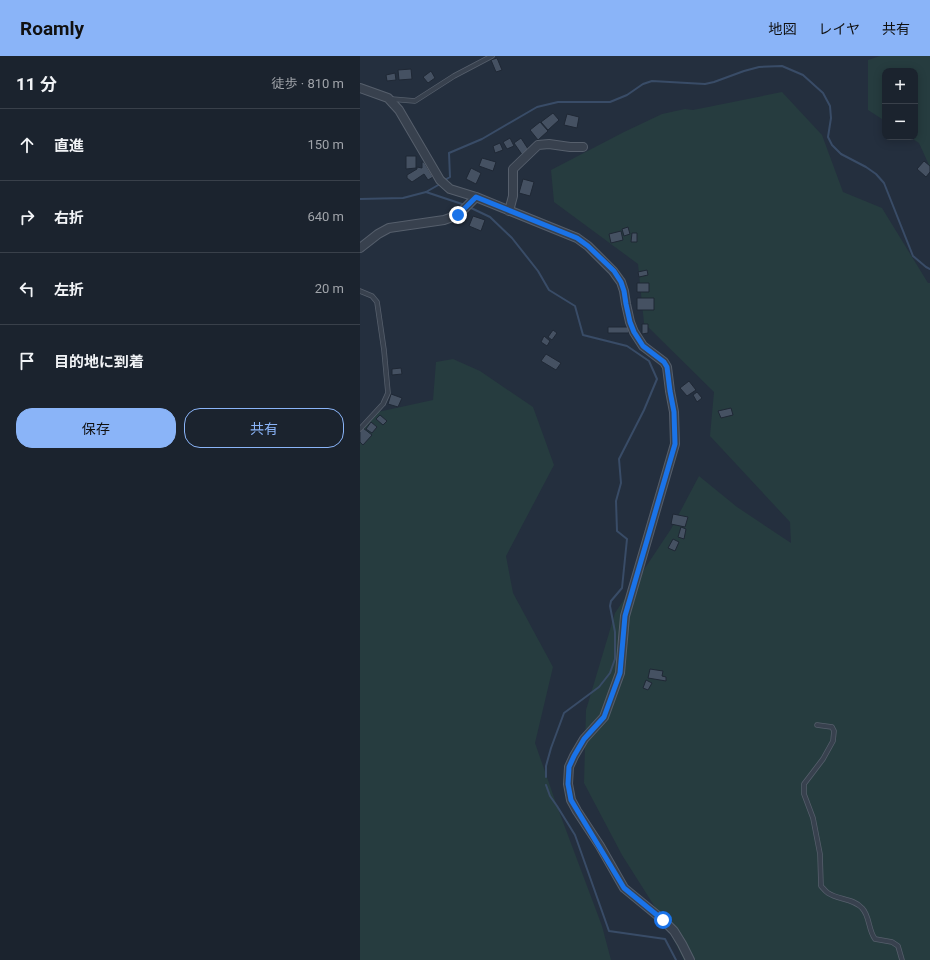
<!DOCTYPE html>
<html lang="ja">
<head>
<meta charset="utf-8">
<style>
  body { margin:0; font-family:Roboto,"Noto Sans JP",sans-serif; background:#282f3a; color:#f1f3f6 }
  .controls { position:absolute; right:12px; top:12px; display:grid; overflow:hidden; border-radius:8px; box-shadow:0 2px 10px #0003 }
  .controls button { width:36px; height:36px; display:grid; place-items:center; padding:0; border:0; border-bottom:1px solid #39404a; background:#1b232e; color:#f1f3f6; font:20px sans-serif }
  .stop { position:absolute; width:12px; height:12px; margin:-9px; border:3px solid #1a73e8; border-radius:50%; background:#fff }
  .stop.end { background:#1a73e8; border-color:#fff; box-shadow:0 1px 4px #0008 }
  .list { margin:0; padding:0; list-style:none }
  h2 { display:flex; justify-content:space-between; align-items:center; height:52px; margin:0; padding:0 16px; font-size:17px }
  h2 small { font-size:13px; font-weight:400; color:#a0a4aa }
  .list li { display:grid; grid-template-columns:26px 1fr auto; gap:12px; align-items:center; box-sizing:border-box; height:72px; padding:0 16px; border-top:1px solid #39404a }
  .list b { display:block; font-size:15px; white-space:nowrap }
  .list em { font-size:13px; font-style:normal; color:#a0a4aa }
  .actions { display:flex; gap:8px; padding:12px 16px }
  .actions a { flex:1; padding:9px 0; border:1px solid #8ab4f8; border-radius:16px; text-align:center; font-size:14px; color:#8ab4f8 }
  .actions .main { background:#8ab4f8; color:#111 }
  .icon { flex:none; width:22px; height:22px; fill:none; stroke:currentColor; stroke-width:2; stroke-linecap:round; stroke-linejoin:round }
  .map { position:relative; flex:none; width:570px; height:904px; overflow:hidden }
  header { display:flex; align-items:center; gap:24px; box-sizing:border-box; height:56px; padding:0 20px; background:#8ab4f8; color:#111 }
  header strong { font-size:19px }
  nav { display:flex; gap:22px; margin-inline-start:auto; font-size:14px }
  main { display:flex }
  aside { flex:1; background:#1b232e }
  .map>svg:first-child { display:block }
  .green { fill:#263c3f }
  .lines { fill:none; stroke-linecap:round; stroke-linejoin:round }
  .stream { stroke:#394c67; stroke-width:2 }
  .building { fill:#455162; stroke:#1f2835 }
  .lane-casing { stroke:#565f6c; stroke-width:5.5 }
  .street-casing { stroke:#565f6c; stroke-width:10 }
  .lane { stroke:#38414e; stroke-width:4 }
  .street { stroke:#38414e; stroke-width:8 }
  .route { stroke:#1a73e8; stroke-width:5 }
</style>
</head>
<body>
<header>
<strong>Roamly</strong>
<nav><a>地図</a><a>レイヤ</a><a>共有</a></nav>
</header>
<main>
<aside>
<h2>11 分<small>徒歩 · 810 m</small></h2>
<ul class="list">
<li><svg class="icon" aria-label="ahead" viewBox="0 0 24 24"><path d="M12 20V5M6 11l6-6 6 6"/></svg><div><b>直進</b></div><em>150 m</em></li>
<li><svg class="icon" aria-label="right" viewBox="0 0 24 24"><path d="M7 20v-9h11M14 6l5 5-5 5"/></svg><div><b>右折</b></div><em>640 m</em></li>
<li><svg class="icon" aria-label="left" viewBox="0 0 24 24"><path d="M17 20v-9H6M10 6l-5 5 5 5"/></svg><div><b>左折</b></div><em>20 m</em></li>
<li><svg class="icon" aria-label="arrive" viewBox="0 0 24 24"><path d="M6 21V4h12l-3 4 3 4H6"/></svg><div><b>目的地に到着</b></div></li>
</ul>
<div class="actions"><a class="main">保存</a><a>共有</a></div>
</aside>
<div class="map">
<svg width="570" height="904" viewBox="0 0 570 904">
  <rect width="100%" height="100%" fill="#242f3e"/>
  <path class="green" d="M 520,0 L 570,0 L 570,115 L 569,109 L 559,87 L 550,81 L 555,81 L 555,15 L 525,15 L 525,65 L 508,54 L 508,4 Z
    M 422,36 L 462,79 L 483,136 L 522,152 L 568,227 L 570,227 L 570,904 L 324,904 L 305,867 L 262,799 L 224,727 L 226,654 L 255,557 L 311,473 L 339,420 L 377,451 L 431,487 L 430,466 L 350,380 L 354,336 L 284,267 L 278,208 L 194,146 L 191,114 L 264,76 L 302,58 L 325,53 L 333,54 Z
    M 93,303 L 120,315 L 173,351 L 194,409 L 146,500 L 153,537 L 193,611 L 175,687 L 197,750 L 242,870 L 251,904 L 0,904 L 0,380 L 13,357 L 73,344 L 76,306 Z"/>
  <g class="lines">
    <path class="stream" d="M 85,124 L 90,121 L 89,97 L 122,83 L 177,51 L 198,46 L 250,46 L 267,39 L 283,28 L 292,25 L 345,28 L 354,26 L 384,15 L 399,11 L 422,10 L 443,19 L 463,37 L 470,50 L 471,62 L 468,81 L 472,89 L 481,98 L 506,111 L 516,118 L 524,127 L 553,200 L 566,211 L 570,213
      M 66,136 L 105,149
      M 0,143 L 43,142 L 66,136 L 80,128
      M 109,151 L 130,161 L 152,182 L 178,215 L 189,234 L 215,250 L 223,279 L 267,290 L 289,305 L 297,323 L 284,354 L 259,403 L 261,427 L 256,445 L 257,475 L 267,483 L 262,532 L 251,545 L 250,550 L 255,576 L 255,603 L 250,617 L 239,631 L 204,657 L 191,692 L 186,710 L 186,721
      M 186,729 L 190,740 L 197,750 L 215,779 L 249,875 L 305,883 L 316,904"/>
  </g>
  <path class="building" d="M 137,2 L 142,14 L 136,16 L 131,4 Z
    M 51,13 L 52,23 L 39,24 L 38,14 Z
    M 71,15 L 75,22 L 68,27 L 63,21 Z
    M 35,17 L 36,24 L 27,25 L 26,19 Z
    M 193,57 L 199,64 L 188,74 L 181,66 Z
    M 207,58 L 219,61 L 217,72 L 204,69 Z
    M 180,66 L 188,75 L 178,84 L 170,74 Z
    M 150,82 L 154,90 L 147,93 L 143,86 Z
    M 161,82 L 170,96 L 163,100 L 154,87 Z
    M 140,87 L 143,94 L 135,97 L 133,90 Z
    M 46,100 L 56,100 L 56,112 L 46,113 Z
    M 122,102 L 136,106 L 133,115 L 119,110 Z
    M 564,105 L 570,110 L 570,116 L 566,121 L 557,113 Z
    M 62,106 L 64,106 L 73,121 L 68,124 L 64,118 L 52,126 L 47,122 L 47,119 L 57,113 L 57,111 L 62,112 Z
    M 111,112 L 121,117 L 116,128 L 106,123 Z
    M 163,123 L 174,126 L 170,140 L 159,137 Z
    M 113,160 L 125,164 L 121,175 L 109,170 Z
    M 268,171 L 270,178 L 264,180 L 262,173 Z
    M 261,175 L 263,184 L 251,187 L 249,178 Z
    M 272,177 L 277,177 L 277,186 L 271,186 Z
    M 287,214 L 288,219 L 279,221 L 278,216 Z
    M 277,227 L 289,227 L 289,236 L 277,236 Z
    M 277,242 L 294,242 L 294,254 L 277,254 Z
    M 282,268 L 288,268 L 288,277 L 282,278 Z
    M 248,271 L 269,271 L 269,277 L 248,277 Z
    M 193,274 L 197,277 L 192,284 L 188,281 Z
    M 184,280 L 190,285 L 187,290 L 181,286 Z
    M 186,298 L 201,307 L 196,314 L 181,305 Z
    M 41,312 L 42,318 L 32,319 L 32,313 Z
    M 329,325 L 336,334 L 327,340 L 320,332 Z
    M 337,336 L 342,342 L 337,346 L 333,339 Z
    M 31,338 L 42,342 L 38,351 L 28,348 Z
    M 371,352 L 373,359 L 361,362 L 358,355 Z
    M 20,359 L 27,365 L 23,369 L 16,363 Z
    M 11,366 L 17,371 L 12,377 L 6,373 Z
    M 3,372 L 12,379 L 3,389 L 0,386 L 0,376 Z
    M 313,458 L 328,461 L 325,471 L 311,468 Z
    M 321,471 L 326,473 L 324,483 L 318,481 Z
    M 313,483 L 319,486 L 315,495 L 308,492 Z
    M 290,613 L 303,615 L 302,620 L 306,621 L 306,625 L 288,622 Z
    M 286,624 L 292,627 L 288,634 L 283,632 Z"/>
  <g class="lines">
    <g class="lane-casing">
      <path id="lane" d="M 31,43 L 55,45 L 94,20 L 132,0
        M 0,235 L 12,240 L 17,246 L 24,294 L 28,337 L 23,348 L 0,373
        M 457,669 L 472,671 L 474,675 L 473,685 L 463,703 L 444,728 L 444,738 L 453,762 L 460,798 L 461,830 C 463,832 465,835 468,837 C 478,844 493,842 502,852 C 510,860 508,874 515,883 L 532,886 L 538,890 L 542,904"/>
    </g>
    <g class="street-casing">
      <path id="street" d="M 0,32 L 28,42 L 39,54 L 80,124 L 90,133 L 116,141 L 217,182 L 228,190 L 253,215 L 261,226 L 264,235 L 266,248 L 270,266 L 274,276 L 283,290 L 304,306 L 307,311 L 310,335 L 314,356 L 315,388 L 265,560 L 260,617 L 244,661 L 224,683 L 214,700 L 209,711 L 208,728 L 211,744 L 217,755 L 240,790 L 264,832 L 303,864 L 314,875 L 322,888 L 330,904
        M 149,155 L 153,140 L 153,113 L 178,89 L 189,88 L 210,91 L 223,91
        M 0,192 L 18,178 L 29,172 L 84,164 L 98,159 L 116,141"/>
    </g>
    <use href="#lane" class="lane"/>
    <use href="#street" class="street"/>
  </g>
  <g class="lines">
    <path class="route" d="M 98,159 L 116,141 L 217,182 L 228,190 L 254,215 L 261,226 L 264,235 L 266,248 L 270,266 L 274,276 L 283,290 L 304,306 L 307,311 L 310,335 L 314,356 L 315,388 L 265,560 L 260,617 L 244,661 L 224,683 L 214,700 L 209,711 L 208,728 L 211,744 L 264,832 L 303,864"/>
  </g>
</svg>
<div class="controls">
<button>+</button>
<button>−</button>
</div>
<div class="stop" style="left:303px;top:864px"></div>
<div class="stop end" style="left:98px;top:159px"></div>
</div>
</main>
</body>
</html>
